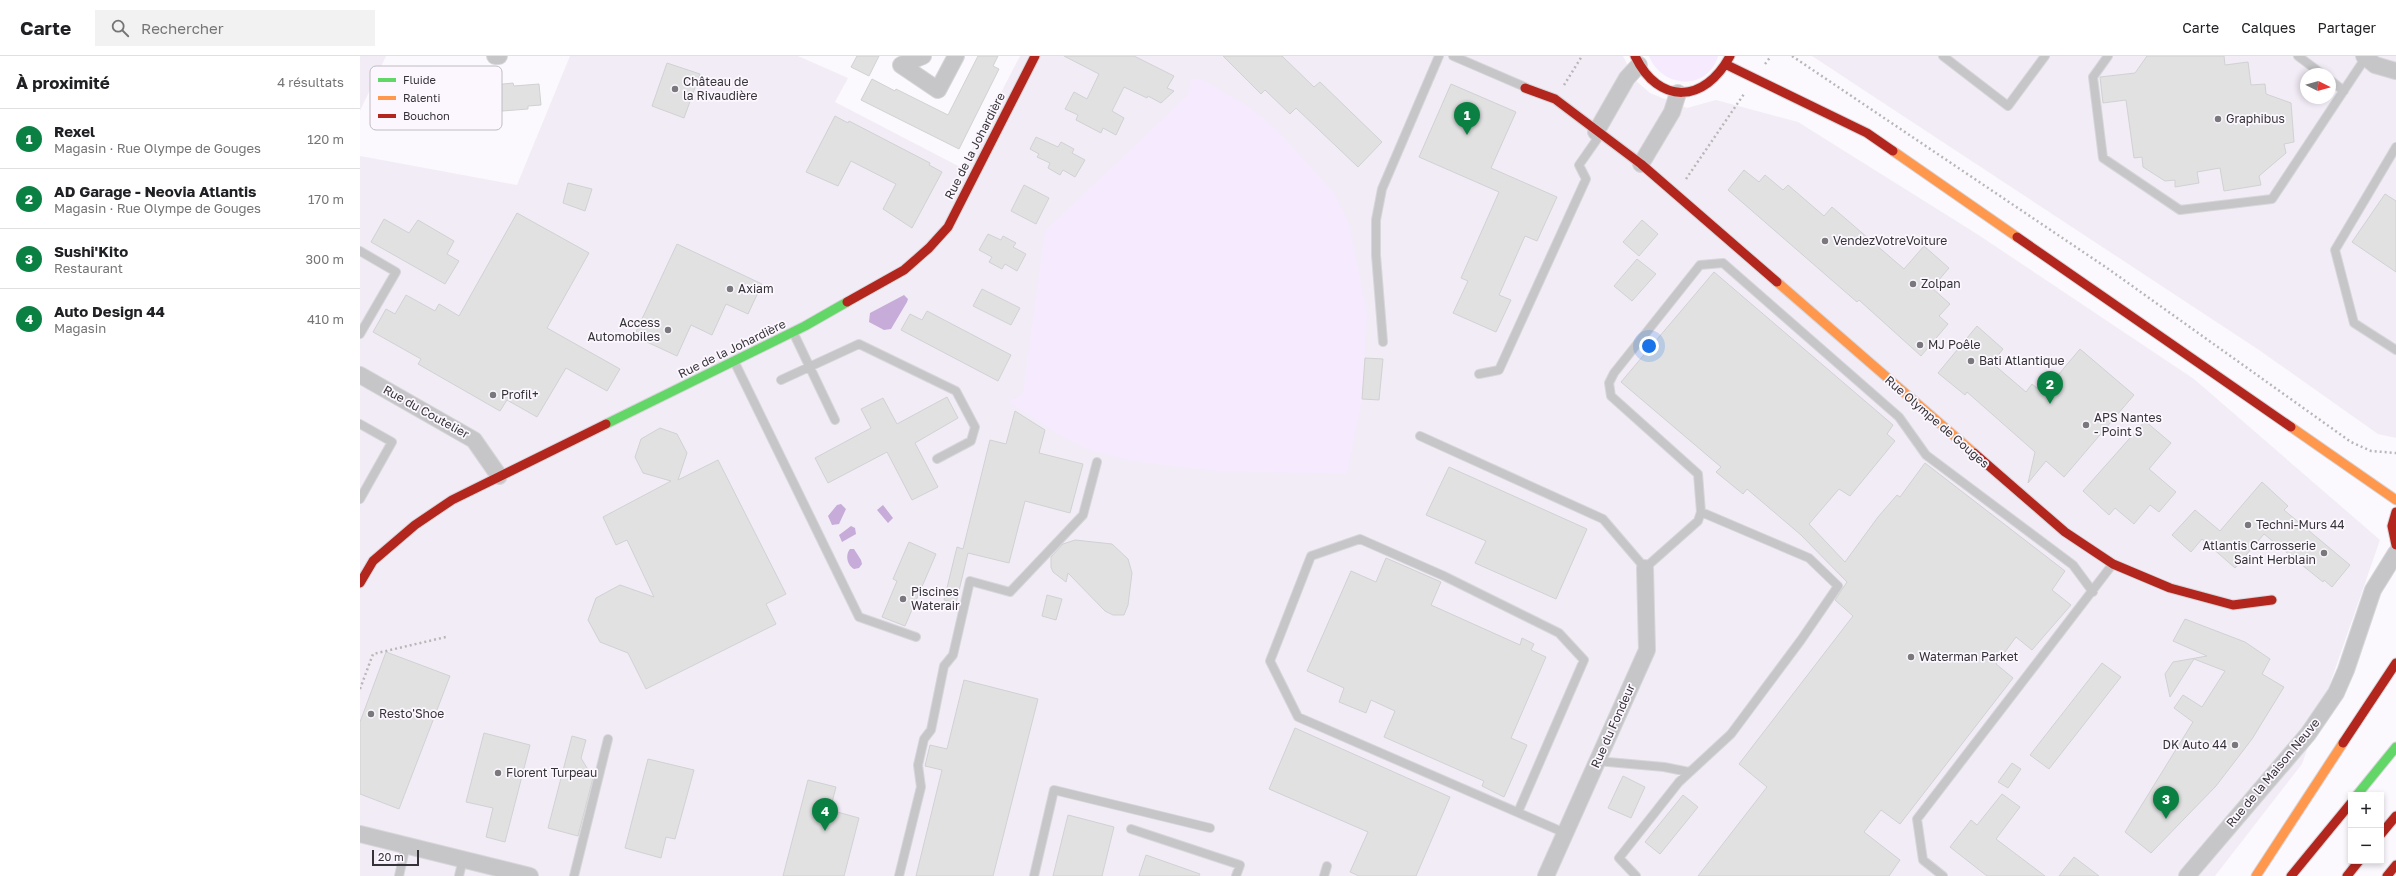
<!DOCTYPE html>
<html lang="fr">
<head>
<meta charset="utf-8">
<style>
  body { margin:0; font-family:"Golos Text",sans-serif; background:#f2f2f2; color:#202124 }
  .controls { position:absolute; right:12px; bottom:12px; display:grid; overflow:hidden; border-radius:0px; box-shadow:0 2px 6px #0003 }
  .controls button { width:36px; height:36px; display:grid; place-items:center; padding:0; border:0; border-bottom:1px solid #e0e0e0; background:#fff; color:#202124; font:20px sans-serif }
  .compass { position:absolute; left:1940px; top:12px; width:36px; height:36px; border-radius:50%; background:#fff; box-shadow:0 2px 6px #0003; rotate:95deg }
  .scale { position:absolute; left:12px; bottom:10px; width:47px; box-sizing:border-box; padding-left:4px; border:2px solid #353337; border-top:0; font-size:11px; line-height:14px; white-space:nowrap; color:#353337; -webkit-text-stroke:3px #fcf7ff; paint-order:stroke }
  .you { position:absolute; left:1289px; top:290px; width:14px; height:14px; margin:-10px; border:3px solid #fff; border-radius:50%; background:#1a73e8; box-shadow:0 0 0 6px #1a73e833 }
  .badge { display:grid; place-items:center; width:26px; height:26px; border-radius:50%; background:#0b8043; color:#fff; font-size:13px; font-weight:700 }
  .pin { position:absolute; translate:-50% -33px; filter:drop-shadow(0 1px 2px #0008) }
  .pin::after { content:''; position:absolute; top:21px; width:14px; height:12px; background:inherit; clip-path:polygon(0 0,100% 0,50% 100%) }
  .list { margin:0; padding:0; list-style:none }
  h2 { display:flex; justify-content:space-between; align-items:center; height:52px; margin:0; padding:0 16px; font-size:17px }
  h2 small { font-size:13px; font-weight:400; color:#757577 }
  .list li { display:grid; grid-template-columns:26px 1fr auto; gap:12px; align-items:center; box-sizing:border-box; height:60px; padding:0 16px; border-top:1px solid #e0e0e0 }
  .list b { display:block; font-size:15px; white-space:nowrap }
  .list p { margin:0; font-size:13px; white-space:nowrap; color:#757577 }
  .list em { font-size:13px; font-style:normal; color:#757577 }
  .icon { flex:none; width:22px; height:22px; fill:none; stroke:currentColor; stroke-width:2; stroke-linecap:round; stroke-linejoin:round }
  .map { position:relative; flex:none; width:2036px; height:820px; overflow:hidden }
  header { display:flex; align-items:center; gap:24px; box-sizing:border-box; height:56px; padding:0 20px; background:#fff; border-bottom:1px solid #e0e0e0 }
  header strong { font-size:19px }
  nav { display:flex; gap:22px; margin-inline-start:auto; font-size:14px }
  .search { width:280px; height:36px; background:#f2f2f2; display:flex; align-items:center; gap:10px; box-sizing:border-box; padding:0 14px; border-radius:0px; color:#757577; font-size:15px }
  main { display:flex }
  aside { flex:1; background:#fff }
  .map>svg:first-child { display:block }
  .built { fill:#f2ecf6; fill-rule:evenodd }
  .green { fill:#f6eafe }
  .water { fill:#c7abd9 }
  .building { fill:#e1e1e2; stroke:#d1d1d2 }
  .lines { fill:none; stroke-linecap:round; stroke-linejoin:round }
  .lane-casing { stroke:#d7d6d9; stroke-width:10 }
  .street-casing { stroke:#d7d6d9; stroke-width:18 }
  .fast-casing { stroke:#d7d6d9; stroke-width:11 }
  .slow-casing { stroke:#d7d6d9; stroke-width:11 }
  .jam-casing { stroke:#d7d6d9; stroke-width:11 }
  .path { stroke:#b8b7b8; stroke-width:2.5; stroke-dasharray:2 3; stroke-linecap:butt }
  .lane { stroke:#c6c5c7; stroke-width:8 }
  .street { stroke:#c6c5c7; stroke-width:16 }
  .fast { stroke:#63d668; stroke-width:9 }
  .slow { stroke:#ff974d; stroke-width:9 }
  .jam { stroke:#b3261e; stroke-width:9 }
  .poi-dot { fill:#7a787c; stroke:#fcf7ff; stroke-width:1.5 }
  .labels { text-anchor:middle; stroke-width:3.5; stroke-linejoin:round; paint-order:stroke }
  .poi-label { font-size:12px; fill:#353337; stroke:#fcf7ff; text-anchor:start }
  .street-label { font-size:12px; fill:#353337; stroke:#fcf7ff }
  .key { fill:#fcf7ff; stroke:#c0bcc3; stroke-width:1 }
  .key-label { font-size:11px; fill:#353337 }
</style>
</head>
<body>
<header>
<strong>Carte</strong>
<div class="search"><svg class="icon" aria-label="search" viewBox="0 0 24 24"><circle cx="10" cy="10" r="6"/><path d="M15 15l6 6"/></svg>Rechercher</div>
<nav><a>Carte</a><a>Calques</a><a>Partager</a></nav>
</header>
<main>
<aside>
<h2>À proximité<small>4 résultats</small></h2>
<ul class="list">
<li><span class="badge">1</span><div><b>Rexel</b><p>Magasin · Rue Olympe de Gouges</p></div><em>120 m</em></li>
<li><span class="badge">2</span><div><b>AD Garage - Neovia Atlantis</b><p>Magasin · Rue Olympe de Gouges</p></div><em>170 m</em></li>
<li><span class="badge">3</span><div><b>Sushi'Kito</b><p>Restaurant</p></div><em>300 m</em></li>
<li><span class="badge">4</span><div><b>Auto Design 44</b><p>Magasin</p></div><em>410 m</em></li>
</ul>
</aside>
<div class="map">
<svg width="2036" height="820" viewBox="0 0 2036 820">
  <rect width="100%" height="100%" fill="#fbf9fd"/>
  <path class="built" d="M 0,0 L 26,0 L 0,55 Z
    M 210,0 L 438,0 L 488,22 L 475,46 L 602,112 L 660,0 L 1263,0 L 1275,24 L 1290,37 L 1327,52 L 1356,44 L 1438,66 L 1617,178 L 1834,323 L 2020,484 L 1942,708 L 1855,820 L 0,820 L 0,100 L 157,129 Z
    M 1452,0 L 2036,0 L 2036,382 L 2018,378 L 1899,294 ZM 1946,18 L 1970,18 L 1970,42 L 1946,42 Z"/>
  <path class="green" d="M 1289,0 L 1358,0 C 1348,35 1302,33 1289,0 Z
    M 831,23 L 841,23 L 886,49 L 916,73 L 973,136 L 989,168 L 1007,257 L 1002,343 L 987,418 L 857,415 L 772,405 L 730,394 L 698,378 L 649,346 L 663,338 L 685,175 L 828,39 Z"/>
  <path class="water" d="M 544,239 L 548,243 L 547,246 L 531,273 L 524,274 L 509,266 L 510,257 Z
    M 481,448 L 486,453 L 479,468 L 472,469 L 468,460 L 477,449 Z
    M 523,449 L 533,462 L 528,467 L 517,454 Z
    M 491,470 L 495,472 L 496,478 L 482,486 L 479,479 Z
    M 490,493 L 494,493 L 501,504 L 502,508 L 499,512 L 494,513 C 487,509 485,499 490,493 Z"/>
  <path class="building" d="M 497,0 L 519,0 L 509,20 L 491,11 Z
    M 618,0 L 638,0 L 633,10 L 639,13 L 599,93 L 501,44 L 512,23 L 535,35 L 536,33 L 588,59 Z
    M 704,0 L 774,0 L 814,20 L 807,32 L 814,35 L 801,47 L 788,40 L 787,42 L 764,31 L 752,55 L 764,62 L 756,79 L 743,72 L 741,77 L 716,64 L 718,59 L 705,53 L 714,36 L 727,43 L 739,18 Z
    M 863,0 L 922,0 L 954,31 L 960,26 L 1022,86 L 998,111 L 936,52 L 930,58 L 905,34 L 901,38 Z
    M 1787,0 L 1864,0 L 1865,9 L 1888,6 L 1891,29 L 1905,28 L 1906,38 L 1931,47 L 1934,86 L 1924,88 L 1926,97 L 1899,120 L 1901,129 L 1864,135 L 1860,112 L 1837,116 L 1839,127 L 1815,131 L 1815,124 L 1805,125 L 1783,111 L 1782,101 L 1774,102 L 1766,44 L 1743,47 L 1740,21 L 1775,17 Z
    M 307,7 L 340,18 L 324,62 L 292,50 Z
    M 153,27 L 154,30 L 179,28 L 181,49 L 168,50 L 168,53 L 130,56 L 129,49 L 116,50 L 114,31 Z
    M 1091,28 L 1156,56 L 1131,112 L 1197,141 L 1177,185 L 1165,180 L 1139,239 L 1151,244 L 1136,276 L 1093,257 L 1108,225 L 1101,222 L 1139,136 L 1059,101 Z
    M 475,60 L 488,67 L 489,65 L 570,107 L 569,109 L 582,116 L 552,172 L 523,153 L 536,128 L 491,105 L 478,130 L 446,116 Z
    M 676,81 L 698,91 L 701,86 L 714,93 L 712,97 L 725,104 L 715,121 L 703,114 L 700,119 L 688,112 L 690,107 L 677,101 L 679,98 L 670,93 Z
    M 1384,114 L 1399,126 L 1405,119 L 1423,134 L 1428,129 L 1464,160 L 1472,151 L 1544,213 L 1564,190 L 1589,212 L 1572,232 L 1590,248 L 1579,260 L 1588,268 L 1561,300 L 1499,244 L 1497,246 L 1368,134 Z
    M 208,127 L 232,133 L 225,155 L 203,147 Z
    M 664,129 L 689,142 L 676,168 L 651,155 Z
    M 2025,138 L 2036,145 L 2036,216 L 1992,186 Z
    M 157,157 L 229,197 L 187,272 L 260,313 L 247,335 L 206,312 L 177,361 L 147,344 L 140,355 L 58,308 L 61,303 L 13,276 L 26,253 L 35,258 L 46,239 L 75,255 L 79,248 L 99,260 Z
    M 24,163 L 49,177 L 58,164 L 94,185 L 87,198 L 99,205 L 85,228 L 11,186 Z
    M 1282,164 L 1298,178 L 1279,200 L 1263,186 Z
    M 628,178 L 641,184 L 643,180 L 656,187 L 653,191 L 666,198 L 657,215 L 645,208 L 642,213 L 629,206 L 632,201 L 619,194 Z
    M 317,188 L 402,228 L 388,258 L 366,248 L 352,279 L 331,269 L 317,300 L 274,280 Z
    M 1277,203 L 1296,218 L 1272,245 L 1254,230 Z
    M 1354,216 L 1533,369 L 1527,378 L 1535,385 L 1490,440 L 1479,433 L 1449,468 L 1485,506 L 1518,461 L 1537,439 L 1540,441 L 1565,407 L 1705,515 L 1692,534 L 1711,549 L 1672,594 L 1656,581 L 1636,608 L 1653,622 L 1540,768 L 1521,754 L 1504,776 L 1540,804 L 1529,820 L 1338,820 L 1407,731 L 1379,708 L 1493,560 L 1475,544 L 1487,526 L 1441,479 L 1387,433 L 1383,438 L 1356,416 L 1361,411 L 1261,326 Z
    M 622,233 L 660,252 L 651,269 L 613,250 Z
    M 567,255 L 651,299 L 638,325 L 541,274 L 550,258 L 562,264 Z
    M 1617,270 L 1643,293 L 1632,307 L 1666,336 L 1672,328 L 1683,337 L 1720,293 L 1774,339 L 1704,421 L 1686,405 L 1668,427 L 1675,396 L 1607,336 L 1605,339 L 1578,317 Z
    M 1005,302 L 1023,303 L 1019,344 L 1002,343 Z
    M 587,341 L 598,362 L 555,387 L 578,431 L 552,444 L 527,396 L 468,427 L 455,402 L 511,372 L 501,353 L 523,342 L 537,368 Z
    M 655,355 L 685,374 L 679,397 L 723,408 L 710,457 L 665,445 L 649,507 L 608,497 L 596,547 L 584,544 L 597,491 L 603,493 L 630,384 L 646,388 Z
    M 1785,365 L 1811,387 L 1789,413 L 1816,436 L 1799,456 L 1790,449 L 1774,468 L 1755,452 L 1749,459 L 1723,435 Z
    M 300,372 L 317,378 L 327,397 L 318,424 L 358,404 L 426,538 L 406,548 L 416,568 L 286,633 L 268,597 L 240,586 L 228,564 L 236,542 L 260,529 L 294,541 L 267,484 L 256,489 L 243,461 L 311,425 L 283,417 L 275,401 L 281,383 Z
    M 1089,411 L 1227,473 L 1196,543 L 1115,507 L 1126,485 L 1066,459 Z
    M 1902,426 L 1928,450 L 1924,454 L 1990,509 L 1972,531 L 1964,524 L 1963,526 L 1904,478 L 1875,512 L 1842,483 L 1831,496 L 1812,479 L 1835,454 L 1860,475 Z
    M 715,484 L 752,488 L 768,503 L 772,517 L 768,549 L 764,559 L 753,559 L 745,555 L 708,517 L 706,526 L 693,516 L 691,511 L 691,501 L 703,488 Z
    M 549,486 L 576,498 L 545,570 L 522,561 L 537,525 L 533,523 Z
    M 1026,502 L 1081,526 L 1071,549 L 1160,589 L 1162,582 L 1174,588 L 1171,594 L 1186,601 L 1151,682 L 1167,689 L 1144,741 L 1122,730 L 1124,725 L 1024,681 L 1035,655 L 1011,644 L 1006,657 L 979,646 L 984,632 L 947,615 L 991,515 L 1016,526 Z
    M 687,539 L 702,543 L 696,564 L 682,560 Z
    M 1825,563 L 1885,586 L 1910,603 L 1902,618 L 1924,631 L 1892,683 L 1856,730 L 1791,797 L 1765,776 L 1833,666 L 1814,652 L 1823,639 L 1842,651 L 1865,615 L 1834,603 L 1810,641 L 1805,618 L 1813,606 L 1847,600 L 1813,585 Z
    M 26,596 L 90,620 L 39,753 L 0,738 L 0,666 Z
    M 1742,607 L 1761,621 L 1689,713 L 1670,699 Z
    M 604,624 L 678,643 L 633,820 L 556,820 L 582,714 L 565,710 L 570,689 L 587,693 Z
    M 935,672 L 1090,741 L 1056,820 L 999,820 L 990,816 L 1008,776 L 909,733 Z
    M 124,677 L 170,689 L 145,786 L 126,781 L 133,752 L 106,746 Z
    M 212,680 L 226,684 L 221,702 L 233,722 L 218,780 L 188,772 Z
    M 288,703 L 334,714 L 315,783 L 306,781 L 301,802 L 265,792 Z
    M 1652,707 L 1661,713 L 1648,732 L 1638,726 Z
    M 1263,720 L 1285,731 L 1271,762 L 1248,752 Z
    M 448,724 L 476,731 L 470,754 L 499,762 L 484,820 L 423,820 Z
    M 1642,738 L 1660,751 L 1636,783 L 1685,820 L 1627,820 L 1590,791 L 1611,764 L 1617,769 Z
    M 1323,739 L 1338,751 L 1300,798 L 1285,786 Z
    M 708,759 L 754,771 L 742,820 L 693,820 Z
    M 786,799 L 840,818 L 839,820 L 779,820 Z
    M 1714,801 L 1739,820 L 1699,820 Z"/>
  <g class="lines">
    <g class="lane-casing">
      <path id="lane" d="M 1093,0 L 1165,31
        M 1583,0 L 1648,50 L 1685,0
        M 1748,0 L 1733,21 L 1743,102 L 1820,154 L 1912,143 L 2006,1
        M 1938,0 L 1962,18
        M 1970,24 L 1984,35
        M 2036,91 L 1975,194 L 1994,267 L 2036,294
        M 0,195 L 36,216 L 0,278
        M 433,276 L 475,364
        M 1023,286 L 1016,199 L 1016,164 L 1022,133 L 1079,0
        M 374,305 L 499,561 L 556,581
        M 1119,318 L 1139,314 L 1226,123 L 1219,109 L 1240,79
        M 421,324 L 499,288 L 596,335 L 615,371 L 611,385 L 577,403
        M 0,368 L 32,386 L 0,443
        M 1060,380 L 1243,463 L 1285,512 L 1338,465 L 1341,456 L 1338,418 L 1251,340 L 1249,327 L 1254,317 L 1340,209 L 1363,207 L 1539,361 L 1566,399 L 1713,509 L 1733,536
        M 1237,705 L 1304,711 L 1329,716
        M 1158,756 L 1224,604 L 1199,577 L 1084,520 L 1000,483 L 951,500 L 910,605 L 938,661 L 1205,777
        M 771,773 L 880,809 L 876,820
        M 39,820 L 46,789
        M 99,820 L 103,803
        M 214,820 L 248,683
        M 539,820 L 561,731 L 558,709 L 564,683 L 571,674 L 584,610 L 593,599 L 610,525 L 650,536 L 723,459 L 737,406
        M 674,820 L 694,734 L 850,772
        M 964,820 L 967,810
        M 1276,820 L 1259,802 L 1319,726 L 1371,678 L 1441,584 L 1478,530 L 1449,502 L 1341,456
        M 1583,820 L 1563,804 L 1557,763 L 1752,509"/>
    </g>
    <g class="street-casing">
      <path id="street" d="M 135,0 L 139,0
        M 563,0 L 541,9 L 578,34 L 596,0
        M 2004,0 L 2015,9 L 2036,15
        M 1236,76 L 1267,22 L 1279,9
        M 1281,108 L 1312,56 L 1318,37
        M 0,319 L 114,384 L 139,420
        M 0,778 L 170,820
        M 1186,820 L 1287,594 L 1285,512
        M 1827,820 L 1948,678 L 1976,637 L 1986,614 L 2013,534 L 2036,497"/>
    </g>
    <g class="fast-casing">
      <path id="fast" d="M 246,368 L 445,270 L 487,246
        M 1997,739 L 2036,691"/>
    </g>
    <g class="slow-casing">
      <path id="slow" d="M 1533,95 L 1657,181
        M 1417,226 L 1614,397
        M 1931,371 L 2036,444
        M 1896,820 L 1983,687"/>
    </g>
    <g class="jam-casing">
      <path id="jam" d="M 1275,0 C 1299,50 1345,47 1370,0
        M 1367,9 L 1507,77 L 1533,95
        M 1165,32 L 1195,43 L 1281,108 L 1417,226
        M 1657,181 L 1931,371
        M 487,246 L 544,214 L 569,192 L 588,171 L 675,0
        M 1614,397 L 1705,476 L 1753,508 L 1810,532 L 1873,549 L 1912,544
        M 2036,456 L 2032,470 L 2036,489
        M 0,527 L 13,505 L 55,469 L 92,444 L 246,368
        M 1983,687 L 2036,607
        M 2021,778 L 2036,760
        M 1931,820 L 1991,747
        M 1987,820 L 1999,805
        M 2027,820 L 2036,809"/>
    </g>
    <path class="path" d="M 1432,0 L 1747,212 L 1991,386 L 2011,395 L 2036,397
      M 1405,8 L 1411,0
      M 1204,29 L 1222,0
      M 1326,123 L 1384,38
      M 0,633 L 13,598 L 86,581"/>
    <use href="#lane" class="lane"/>
    <use href="#street" class="street"/>
    <use href="#fast" class="fast"/>
    <use href="#slow" class="slow"/>
    <use href="#jam" class="jam"/>
  </g>
  <g class="poi-dot">
    <circle cx="315" cy="33" r="4"/>
    <circle cx="1858" cy="63" r="4"/>
    <circle cx="1465" cy="185" r="4"/>
    <circle cx="1553" cy="228" r="4"/>
    <circle cx="370" cy="233" r="4"/>
    <circle cx="308" cy="274" r="4"/>
    <circle cx="1560" cy="289" r="4"/>
    <circle cx="1611" cy="305" r="4"/>
    <circle cx="133" cy="339" r="4"/>
    <circle cx="1726" cy="369" r="4"/>
    <circle cx="1888" cy="469" r="4"/>
    <circle cx="1964" cy="497" r="4"/>
    <circle cx="543" cy="543" r="4"/>
    <circle cx="1551" cy="601" r="4"/>
    <circle cx="11" cy="658" r="4"/>
    <circle cx="1875" cy="689" r="4"/>
    <circle cx="138" cy="717" r="4"/>
  </g>
  <g class="labels">
    <g class="poi-label">
      <text x="323" y="30">Château de<tspan x="323" dy="14">la Rivaudière</tspan></text>
      <text x="1866" y="67">Graphibus</text>
      <text x="1473" y="189">VendezVotreVoiture</text>
      <text x="1561" y="232">Zolpan</text>
      <text x="378" y="237">Axiam</text>
      <text x="300" y="271" text-anchor="end">Access<tspan x="300" dy="14">Automobiles</tspan></text>
      <text x="1568" y="293">MJ Poêle</text>
      <text x="1619" y="309">Bati Atlantique</text>
      <text x="141" y="343">Profil+</text>
      <text x="1734" y="366">APS Nantes<tspan x="1734" dy="14">- Point S</tspan></text>
      <text x="1896" y="473">Techni-Murs 44</text>
      <text x="1956" y="494" text-anchor="end">Atlantis Carrosserie<tspan x="1956" dy="14">Saint Herblain</tspan></text>
      <text x="551" y="540">Piscines<tspan x="551" dy="14">Waterair</tspan></text>
      <text x="1559" y="605">Waterman Parket</text>
      <text x="19" y="662">Resto'Shoe</text>
      <text x="1867" y="693" text-anchor="end">DK Auto 44</text>
      <text x="146" y="721">Florent Turpeau</text>
    </g>
    <g class="street-label">
      <text transform="translate(615 90) rotate(-63)" y="4">Rue de la Johardière</text>
      <text transform="translate(372 293) rotate(-26)" y="4">Rue de la Johardière</text>
      <text transform="translate(66 356) rotate(29)" y="4">Rue du Coutelier</text>
      <text transform="translate(1577 366) rotate(41)" y="4">Rue Olympe de Gouges</text>
      <text transform="translate(1253 670) rotate(-66)" y="4">Rue du Fondeur</text>
      <text transform="translate(1913 717) rotate(-50)" y="4">Rue de la Maison Neuve</text>
    </g>
  </g>
  <rect x="10" y="10" width="132" height="64" rx="6" class="key"/>
  <rect x="18" y="22" width="18" height="4" fill="#63d668"/>
  <rect x="18" y="40" width="18" height="4" fill="#ff974d"/>
  <rect x="18" y="58" width="18" height="4" fill="#b3261e"/>
  <g class="key-label">
    <text x="43" y="28">Fluide</text>
    <text x="43" y="46">Ralenti</text>
    <text x="43" y="64">Bouchon</text>
  </g>
</svg>
<div class="controls">
<button>+</button>
<button>−</button>
</div>
<svg class="compass" viewBox="-18 -18 36 36"><path d="M0-13l5 13h-10z" fill="#e53935"/><path d="M0 13l5-13h-10z" fill="#757577"/></svg>
<div class="scale">20 m</div>
<div class="you"></div>
<div class="pin badge" style="left:1107px;top:79px">1</div>
<div class="pin badge" style="left:1690px;top:348px">2</div>
<div class="pin badge" style="left:1806px;top:763px">3</div>
<div class="pin badge" style="left:465px;top:775px">4</div>
</div>
</main>
</body>
</html>
